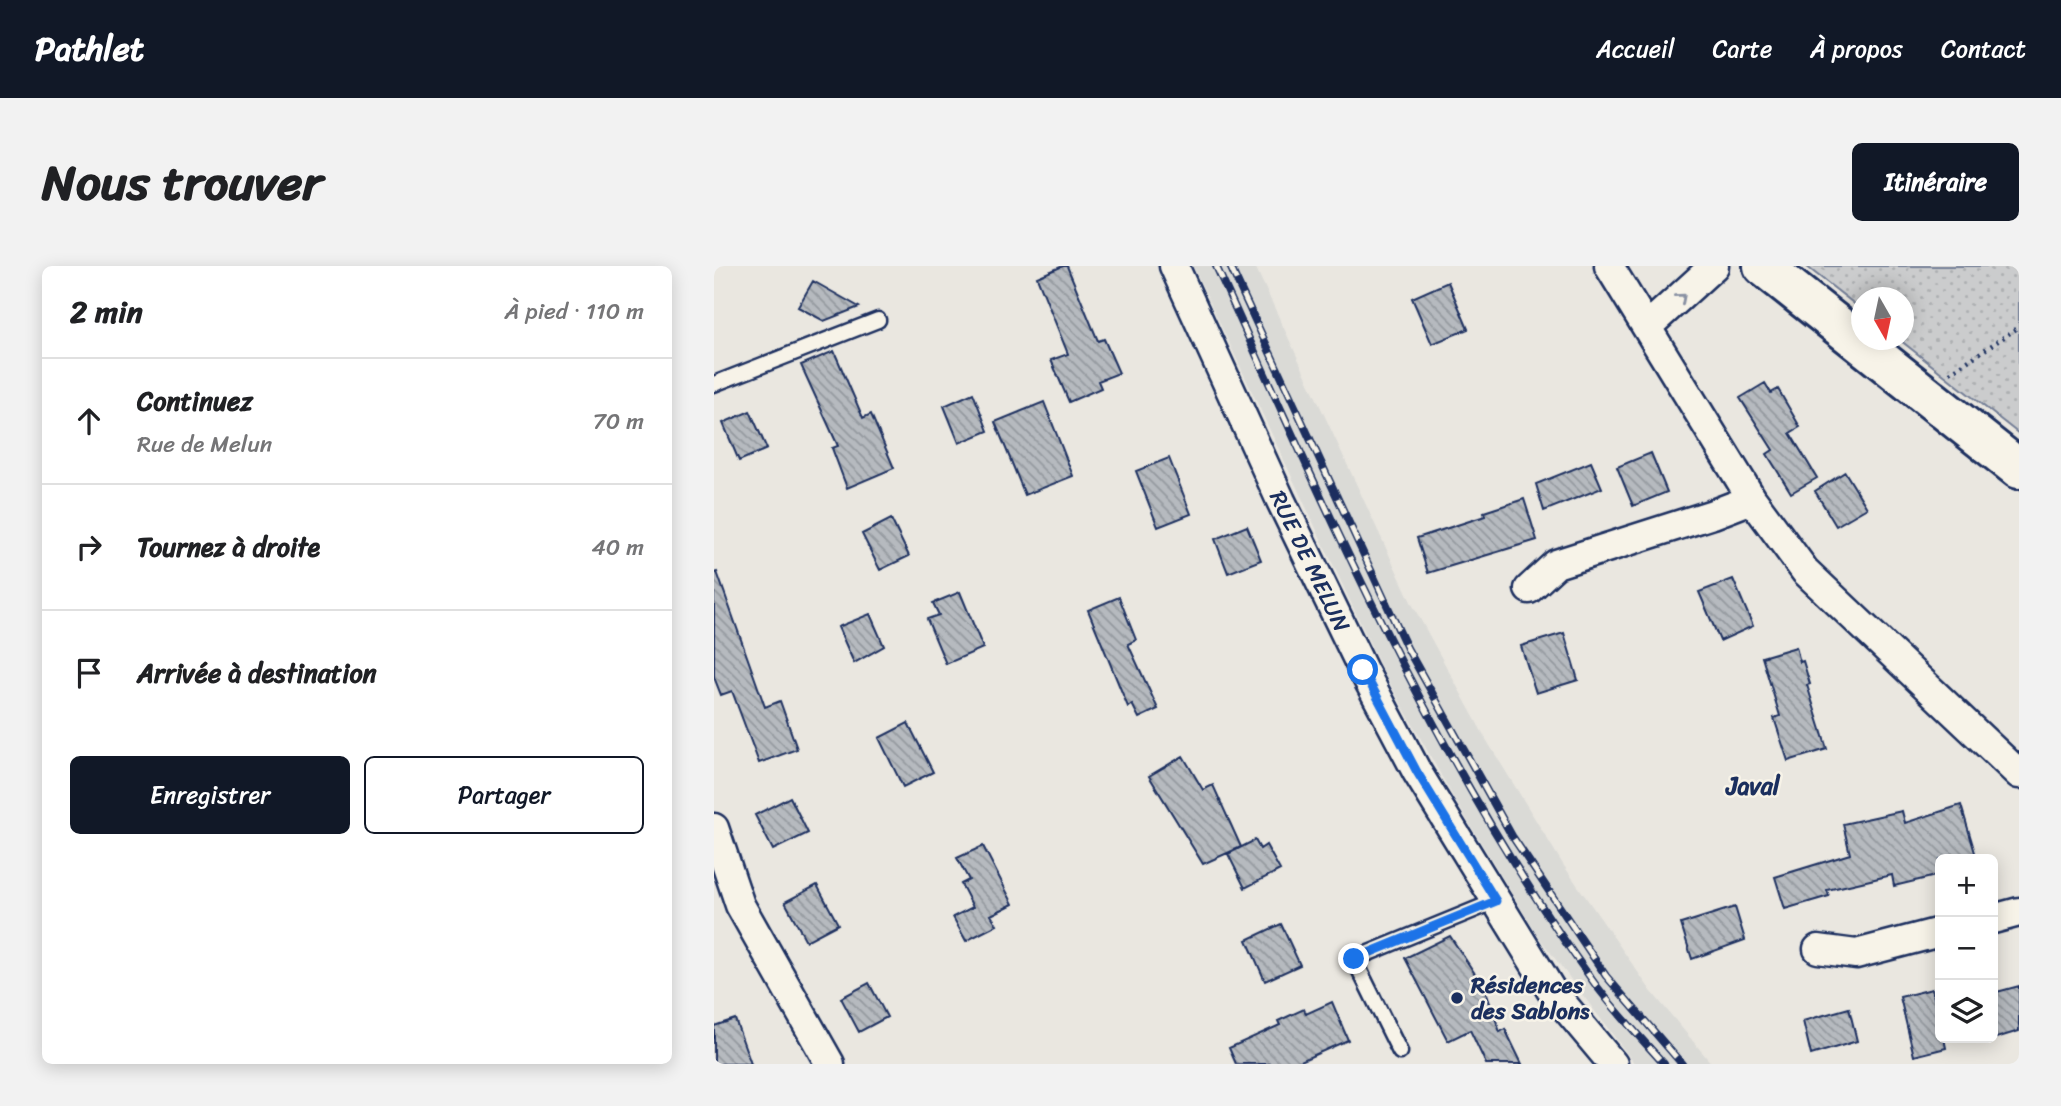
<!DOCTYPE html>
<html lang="fr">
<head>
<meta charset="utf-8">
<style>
  body { margin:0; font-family:Sriracha,sans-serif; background:#f2f2f2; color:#202124 }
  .controls { position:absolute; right:21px; bottom:21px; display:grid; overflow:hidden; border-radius:10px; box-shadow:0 4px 18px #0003 }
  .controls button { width:63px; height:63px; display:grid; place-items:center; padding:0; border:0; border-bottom:2px solid #e0e0e0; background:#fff; color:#202124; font:35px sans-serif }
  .compass { position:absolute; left:1137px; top:21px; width:63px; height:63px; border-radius:50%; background:#fff; box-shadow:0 4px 18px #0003; rotate:171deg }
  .stop { position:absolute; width:21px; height:21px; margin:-16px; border:5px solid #1a73e8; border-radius:50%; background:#fff }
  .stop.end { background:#1a73e8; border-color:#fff; box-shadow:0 2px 7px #0008 }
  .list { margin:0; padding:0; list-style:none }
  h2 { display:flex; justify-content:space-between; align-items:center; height:91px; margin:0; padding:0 28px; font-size:30px }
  h2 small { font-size:23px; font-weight:400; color:#757577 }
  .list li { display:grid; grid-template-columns:46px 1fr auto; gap:21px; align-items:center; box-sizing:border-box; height:126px; padding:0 28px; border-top:2px solid #e0e0e0 }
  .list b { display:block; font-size:26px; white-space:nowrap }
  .list p { margin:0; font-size:23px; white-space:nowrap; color:#757577 }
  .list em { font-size:23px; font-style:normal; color:#757577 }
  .actions { display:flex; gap:14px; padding:21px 28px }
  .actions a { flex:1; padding:16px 0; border:2px solid #111827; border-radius:10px; text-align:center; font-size:24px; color:#111827 }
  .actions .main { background:#111827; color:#fff }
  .icon { flex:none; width:38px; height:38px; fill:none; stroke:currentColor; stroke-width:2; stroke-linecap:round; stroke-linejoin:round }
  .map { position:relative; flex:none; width:1305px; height:798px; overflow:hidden; border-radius:10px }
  header { display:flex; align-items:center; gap:42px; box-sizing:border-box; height:98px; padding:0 35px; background:#111827; color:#fff }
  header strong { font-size:33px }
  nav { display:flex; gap:38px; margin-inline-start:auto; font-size:24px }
  .intro { display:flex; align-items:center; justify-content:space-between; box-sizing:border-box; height:168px; padding:0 42px }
  h1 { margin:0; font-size:49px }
  .button { padding:18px 32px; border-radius:10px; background:#111827; color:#fff; font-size:24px; font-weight:700 }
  main { display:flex; gap:42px; padding:0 42px }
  aside { flex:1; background:#fff; border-radius:10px; box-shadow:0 4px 18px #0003 }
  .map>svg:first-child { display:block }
  .built { fill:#dadad6 }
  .green { fill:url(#green-dots); stroke:#737e96; stroke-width:2 }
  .building { fill:url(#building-back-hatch); stroke:#1b2f5e; stroke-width:2 }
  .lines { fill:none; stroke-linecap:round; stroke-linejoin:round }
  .lane-casing { stroke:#1b2f5e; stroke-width:19 }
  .street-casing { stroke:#1b2f5e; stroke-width:33 }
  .secondary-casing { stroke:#1b2f5e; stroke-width:44 }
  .path { stroke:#1b2f5e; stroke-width:4.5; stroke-dasharray:2 5; stroke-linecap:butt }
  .lane { stroke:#f7f3e8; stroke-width:14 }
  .street { stroke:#f7f3e8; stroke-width:28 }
  .secondary { stroke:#f7f3e8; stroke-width:38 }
  .rail-casing { stroke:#1b2f5e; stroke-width:8 }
  .rail { stroke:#f7f3e8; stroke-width:5; stroke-dasharray:16; stroke-linecap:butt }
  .oneway { stroke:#8991a3 }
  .route { stroke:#1a73e8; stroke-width:9 }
  .poi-dot { fill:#1b2f5e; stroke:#f7f3e8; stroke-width:2.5 }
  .labels { text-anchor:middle; stroke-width:5; stroke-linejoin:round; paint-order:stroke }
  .street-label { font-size:23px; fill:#1b2f5e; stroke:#f7f3e8 }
  .poi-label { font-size:23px; font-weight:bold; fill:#1b2f5e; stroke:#f7f3e8; text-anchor:start }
  .neighbourhood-label { font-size:24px; font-weight:bold; fill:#1b2f5e; stroke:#f7f3e8 }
</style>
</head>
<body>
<header>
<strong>Pathlet</strong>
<nav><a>Accueil</a><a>Carte</a><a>À propos</a><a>Contact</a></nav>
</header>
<div class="intro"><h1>Nous trouver</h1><a class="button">Itinéraire</a></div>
<main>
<aside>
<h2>2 min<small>À pied · 110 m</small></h2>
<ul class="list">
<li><svg class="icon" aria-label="ahead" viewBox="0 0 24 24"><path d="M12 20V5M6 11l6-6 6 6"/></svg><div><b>Continuez</b><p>Rue de Melun</p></div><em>70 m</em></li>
<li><svg class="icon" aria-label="right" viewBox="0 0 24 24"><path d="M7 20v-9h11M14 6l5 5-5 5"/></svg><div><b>Tournez à droite</b></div><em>40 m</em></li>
<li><svg class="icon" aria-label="arrive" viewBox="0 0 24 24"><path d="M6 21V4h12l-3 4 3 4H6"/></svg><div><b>Arrivée à destination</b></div></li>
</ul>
<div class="actions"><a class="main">Enregistrer</a><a>Partager</a></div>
</aside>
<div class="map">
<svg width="1305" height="798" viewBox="0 0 1305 798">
  <defs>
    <pattern id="green-dots" width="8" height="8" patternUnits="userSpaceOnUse" patternTransform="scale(1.75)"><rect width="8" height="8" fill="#cbcccd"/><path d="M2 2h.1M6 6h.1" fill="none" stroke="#aeb0b2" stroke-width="1.8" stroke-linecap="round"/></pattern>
    <pattern id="building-back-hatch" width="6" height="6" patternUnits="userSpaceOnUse" patternTransform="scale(1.75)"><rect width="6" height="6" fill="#b6babf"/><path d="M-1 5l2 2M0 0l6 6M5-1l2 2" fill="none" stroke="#93989e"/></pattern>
  </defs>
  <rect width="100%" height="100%" fill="#eae7e0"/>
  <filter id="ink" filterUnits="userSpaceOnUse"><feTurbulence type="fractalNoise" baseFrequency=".0143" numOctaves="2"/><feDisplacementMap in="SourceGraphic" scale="14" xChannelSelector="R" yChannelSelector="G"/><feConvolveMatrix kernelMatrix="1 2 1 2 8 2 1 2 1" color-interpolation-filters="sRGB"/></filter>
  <g filter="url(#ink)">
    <path class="built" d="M 479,0 L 541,0 L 698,338 L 773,475 L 850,600 L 937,725 L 998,798 L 921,798 L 824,670 L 738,529 L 668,403 Z"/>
    <path class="green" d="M 1092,0 L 1305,0 L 1305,168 L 1186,74 L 1190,74 L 1190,32 L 1148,32 L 1147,43 Z"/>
    <path class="building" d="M 349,0 L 353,0 L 384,75 L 390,73 L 405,107 L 384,115 L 387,122 L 355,136 L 337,94 L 354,88 L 323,11 Z
      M 99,15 L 145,41 L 110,55 L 84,41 Z
      M 734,16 L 754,63 L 718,78 L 698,32 Z
      M 120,85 L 149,152 L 157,148 L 180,202 L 133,222 L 118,182 L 124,180 L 87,99 Z
      M 1051,117 L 1057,127 L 1064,123 L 1086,161 L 1076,167 L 1103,212 L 1077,227 L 1053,188 L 1059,184 L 1026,132 Z
      M 259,127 L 274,165 L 245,177 L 230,140 Z
      M 330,136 L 359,210 L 311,229 L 281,156 Z
      M 36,145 L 53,183 L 25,195 L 9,157 Z
      M 937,187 L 953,226 L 919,240 L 903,201 Z
      M 455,192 L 477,248 L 444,261 L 422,205 Z
      M 877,196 L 888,222 L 830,245 L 822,218 Z
      M 1131,206 L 1153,242 L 1122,260 L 1101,225 Z
      M 810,233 L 823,274 L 714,307 L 703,272 L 771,250 L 770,246 Z
      M 177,253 L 195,290 L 166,304 L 148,268 Z
      M 533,260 L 547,294 L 514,307 L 501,273 Z
      M 3,306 L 51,441 L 66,435 L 83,483 L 45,497 L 18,425 L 7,429 L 0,411 L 0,307 Z
      M 1019,313 L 1039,360 L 1006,375 L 985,326 Z
      M 246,326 L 269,382 L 232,398 L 213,353 L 225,349 L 219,337 Z
      M 405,331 L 422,374 L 414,378 L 444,443 L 425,452 L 418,438 L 414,441 L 374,344 Z
      M 156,348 L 170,380 L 140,397 L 124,361 Z
      M 850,367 L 864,414 L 822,427 L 807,380 Z
      M 1082,381 L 1086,396 L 1089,395 L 1096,418 L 1093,419 L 1113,483 L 1074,495 L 1060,452 L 1066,450 L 1048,391 Z
      M 194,457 L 219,506 L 189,521 L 165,472 Z
      M 469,490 L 489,524 L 499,519 L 527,581 L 489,598 L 435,510 Z
      M 76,531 L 94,567 L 59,584 L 41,549 Z
      M 1247,539 L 1262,590 L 1251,593 L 1226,593 L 1226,609 L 1180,620 L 1178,609 L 1113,624 L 1115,630 L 1071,643 L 1061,611 L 1136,588 L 1129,558 L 1188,545 L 1191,557 Z
      M 541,574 L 546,583 L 552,579 L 566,604 L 531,622 L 514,588 Z
      M 269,580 L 299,638 L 277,649 L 283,659 L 252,675 L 239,651 L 259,641 L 247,618 L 255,614 L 243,592 Z
      M 103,619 L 124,658 L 92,675 L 71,636 Z
      M 1021,641 L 1031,674 L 978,693 L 967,658 Z
      M 567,658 L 586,699 L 551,715 L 533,674 Z
      M 736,670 L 771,723 L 786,766 L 791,763 L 808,798 L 772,798 L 756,764 L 734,775 L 691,692 Z
      M 155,717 L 173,751 L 145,766 L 127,732 Z
      M 1305,720 L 1305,765 L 1279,773 L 1279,727 Z
      M 1218,723 L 1226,757 L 1226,772 L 1230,772 L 1232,782 L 1200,790 L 1186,731 Z
      M 618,736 L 634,774 L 580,798 L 522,798 L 515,782 L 566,759 L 564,755 L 590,743 L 592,748 Z
      M 1135,742 L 1143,775 L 1097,789 L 1089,755 Z
      M 21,753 L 37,798 L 0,798 L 0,760 Z"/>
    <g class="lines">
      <g class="lane-casing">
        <path id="lane" d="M 0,118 L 164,54
          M 686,786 L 640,693 L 782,635"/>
      </g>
      <g class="street-casing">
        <path id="street" d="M 460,0 L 567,235 L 649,404 L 703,506 L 837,724 L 899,798
          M 895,0 L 1038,233 L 1091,305 L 1305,508
          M 933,61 L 1000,0
          M 815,323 L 842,298 L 999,248 L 1038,233
          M 0,562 L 26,639 L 116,798
          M 1279,653 L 1305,646
          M 1104,683 L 1142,688 L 1226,666"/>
      </g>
      <g class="secondary-casing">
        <path id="secondary" d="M 1049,0 L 1305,203"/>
      </g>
      <path class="path" d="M 1236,107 L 1305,61"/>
      <use href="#lane" class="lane"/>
      <use href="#street" class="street"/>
      <use href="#secondary" class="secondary"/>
      <g class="rail-casing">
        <path id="rail" d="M 502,0 C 614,246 721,498 881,718 C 902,746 927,772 950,798
          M 516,0 L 693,382 L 798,570 L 892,710 L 968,798"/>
      </g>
      <use href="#rail" class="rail"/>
    </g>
    <defs><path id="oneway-chevron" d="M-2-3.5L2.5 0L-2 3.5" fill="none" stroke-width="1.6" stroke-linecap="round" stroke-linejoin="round" transform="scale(1.75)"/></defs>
    <use class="oneway" href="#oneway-chevron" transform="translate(967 32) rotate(-41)"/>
  </g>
  <g class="lines" filter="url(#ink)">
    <path class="route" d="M 640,693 L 782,635 L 703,506 L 649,404"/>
  </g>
  <circle class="poi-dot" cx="743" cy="732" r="7"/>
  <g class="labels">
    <g class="street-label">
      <text transform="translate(596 295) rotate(64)" y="8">RUE DE MELUN</text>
    </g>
    <g class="poi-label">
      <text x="757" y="727">Résidences<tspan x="757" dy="26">des Sablons</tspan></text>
    </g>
    <g class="neighbourhood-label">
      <text x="1039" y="528">Javal</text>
    </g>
  </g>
</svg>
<div class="controls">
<button>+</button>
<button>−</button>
<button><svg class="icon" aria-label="layers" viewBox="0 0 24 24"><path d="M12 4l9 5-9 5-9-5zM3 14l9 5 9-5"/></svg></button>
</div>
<svg class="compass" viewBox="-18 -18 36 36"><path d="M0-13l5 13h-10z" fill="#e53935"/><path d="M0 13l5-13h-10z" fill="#757577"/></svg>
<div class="stop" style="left:649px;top:404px"></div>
<div class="stop end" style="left:640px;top:693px"></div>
</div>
</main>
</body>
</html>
